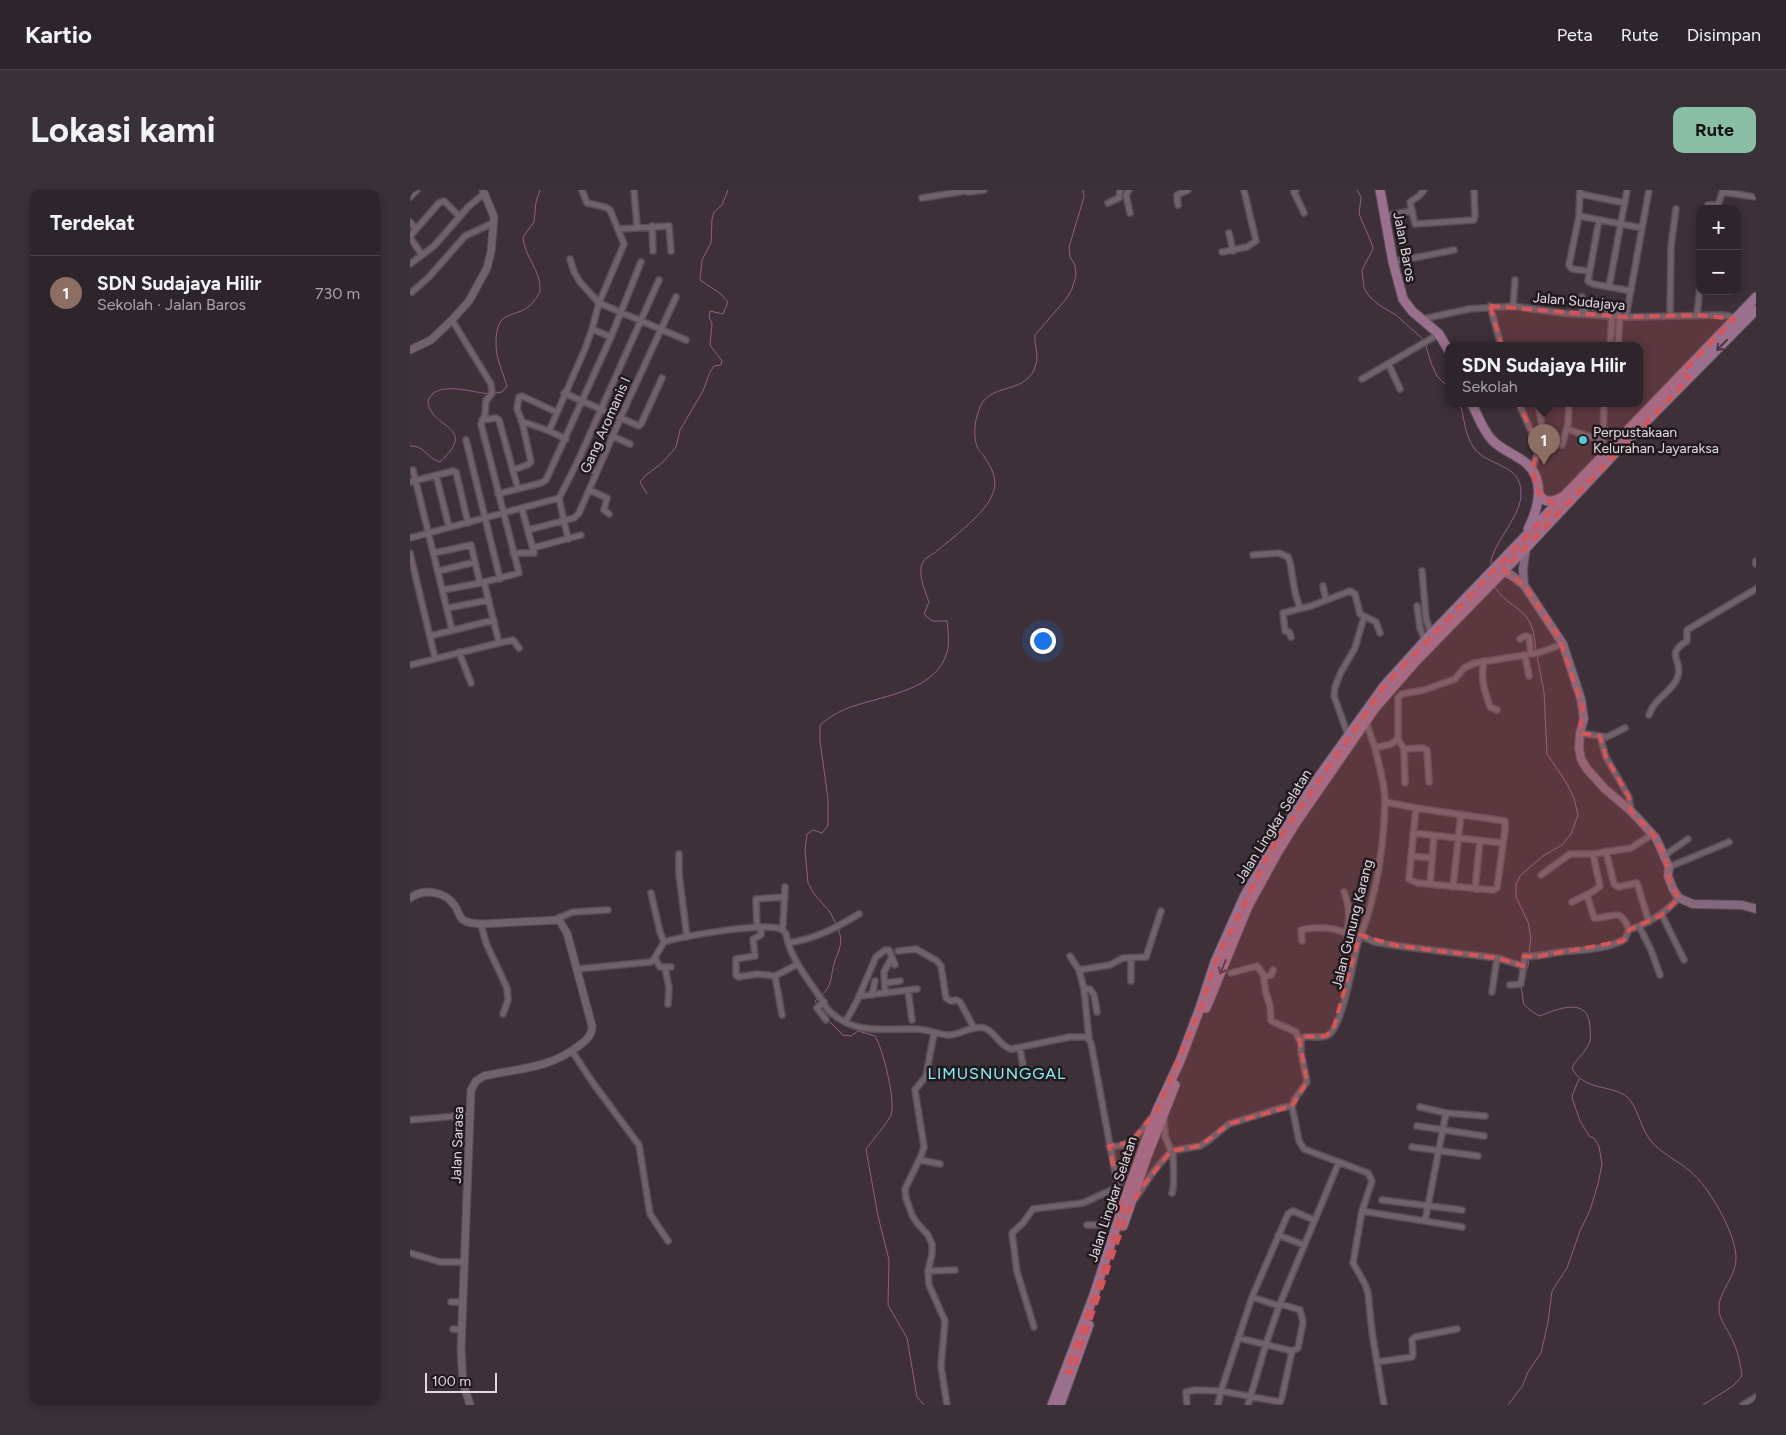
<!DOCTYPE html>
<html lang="id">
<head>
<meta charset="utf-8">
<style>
  body { margin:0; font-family:Figtree,sans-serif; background:#3a3037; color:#f1f3f6 }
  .controls { position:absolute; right:15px; top:15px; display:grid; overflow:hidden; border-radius:10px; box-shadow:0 2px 8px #0003 }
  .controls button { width:45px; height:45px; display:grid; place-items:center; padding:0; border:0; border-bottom:1px solid #494147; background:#2e242b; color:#f1f3f6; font:25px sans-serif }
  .scale { position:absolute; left:15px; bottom:12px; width:72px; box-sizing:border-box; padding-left:5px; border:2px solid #e2d9df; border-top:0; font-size:14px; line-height:18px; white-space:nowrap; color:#e2d9df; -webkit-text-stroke:4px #201a1e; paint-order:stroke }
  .you { position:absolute; left:632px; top:450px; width:18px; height:18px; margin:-12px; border:4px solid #fff; border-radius:50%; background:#1a73e8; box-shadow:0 0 0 8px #1a73e833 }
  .badge { display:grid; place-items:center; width:32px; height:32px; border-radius:50%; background:#8abfa5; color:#fff; font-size:16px; font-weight:700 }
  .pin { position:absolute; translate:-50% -41px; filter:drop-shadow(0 1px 2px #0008) }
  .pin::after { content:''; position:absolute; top:26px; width:18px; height:15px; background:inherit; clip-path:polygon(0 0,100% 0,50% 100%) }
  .popup { position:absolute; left:1035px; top:152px; width:198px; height:65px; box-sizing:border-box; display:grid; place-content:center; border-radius:10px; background:#2e242b; filter:drop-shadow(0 1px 4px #0005); font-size:16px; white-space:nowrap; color:#a7a4a9 }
  .popup b { font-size:19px; color:#f1f3f6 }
  .popup::after { content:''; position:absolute; left:50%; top:100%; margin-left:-10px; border:10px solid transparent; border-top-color:#2e242b }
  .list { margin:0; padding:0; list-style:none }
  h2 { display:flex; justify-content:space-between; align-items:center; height:65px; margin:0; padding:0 20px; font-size:21px }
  h2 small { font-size:16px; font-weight:400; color:#a7a4a9 }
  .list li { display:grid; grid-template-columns:32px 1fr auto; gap:15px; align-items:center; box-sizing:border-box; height:75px; padding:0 20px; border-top:1px solid #494147 }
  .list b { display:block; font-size:19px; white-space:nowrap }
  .list p { margin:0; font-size:16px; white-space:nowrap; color:#a7a4a9 }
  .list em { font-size:16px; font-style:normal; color:#a7a4a9 }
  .map { position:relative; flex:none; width:1346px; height:1215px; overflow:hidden; border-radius:10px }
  header { display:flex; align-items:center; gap:30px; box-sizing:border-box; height:70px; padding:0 25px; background:#2e242b; border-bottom:1px solid #494147 }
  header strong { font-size:24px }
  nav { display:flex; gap:28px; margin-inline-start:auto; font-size:18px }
  .intro { display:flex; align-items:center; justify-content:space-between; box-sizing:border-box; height:120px; padding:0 30px }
  h1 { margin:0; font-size:35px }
  .button { padding:12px 22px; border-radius:10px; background:#8abfa5; color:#111; font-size:18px; font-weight:700 }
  main { display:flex; gap:30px; padding:0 30px }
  aside { flex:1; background:#2e242b; border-radius:10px; box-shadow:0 2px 8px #0003 }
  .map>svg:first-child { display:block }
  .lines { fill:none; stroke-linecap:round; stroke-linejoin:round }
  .stream { stroke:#945c86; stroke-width:1 }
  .minor-casing { stroke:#594e55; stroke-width:8 }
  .tertiary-casing { stroke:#594e55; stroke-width:9 }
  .secondary-casing { stroke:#594e55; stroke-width:10 }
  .primary-casing { stroke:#594e55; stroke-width:11 }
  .minor { stroke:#70616b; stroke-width:5 }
  .tertiary { stroke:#70616b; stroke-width:7 }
  .secondary { stroke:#86687c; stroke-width:8 }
  .primary { stroke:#9b708e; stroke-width:9 }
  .oneway { stroke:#4b3845 }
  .marked { fill:#d95456; fill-opacity:0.2; stroke:#d95456; stroke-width:4; stroke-dasharray:10 6; stroke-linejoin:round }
  .poi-dot { fill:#51ccd2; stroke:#201a1e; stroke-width:2 }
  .labels { text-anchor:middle; stroke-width:5; stroke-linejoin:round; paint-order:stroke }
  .street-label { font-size:14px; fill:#e2d9df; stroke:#201a1e }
  .poi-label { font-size:14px; fill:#e2d9df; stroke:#201a1e; text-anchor:start }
  .quarter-label { font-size:16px; letter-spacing:1px; fill:#86f2f7; stroke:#201a1e }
</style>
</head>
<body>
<header>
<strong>Kartio</strong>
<nav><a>Peta</a><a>Rute</a><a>Disimpan</a></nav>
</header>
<div class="intro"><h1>Lokasi kami</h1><a class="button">Rute</a></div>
<main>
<aside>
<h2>Terdekat<small></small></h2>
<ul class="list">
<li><span class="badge" style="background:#8d6e63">1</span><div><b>SDN Sudajaya Hilir</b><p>Sekolah · Jalan Baros</p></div><em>730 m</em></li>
</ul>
</aside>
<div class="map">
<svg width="1346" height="1215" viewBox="0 0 1346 1215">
  <rect width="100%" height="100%" fill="#3d3039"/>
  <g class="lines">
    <path class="stream" d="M 947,0 L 951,7 L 949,24 L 962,54 L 963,59 L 952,80 L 954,98 L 959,106 L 969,115 L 986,125 L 1014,150
      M 1015,153 L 1021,173 L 1027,186 L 1039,198
      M 84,203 L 92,202 L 97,196 C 93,183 86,168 86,155 C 85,114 108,132 124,111 C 126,108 129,105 130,101 C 132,81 114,67 113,47 L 124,32 L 126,12 L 130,0
      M 1050,214 C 1055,229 1054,244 1064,258 C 1078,277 1111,273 1111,303 C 1112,327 1078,358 1081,376
      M 0,256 C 13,254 19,270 30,272 C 70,235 19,239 18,211 C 25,189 64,203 80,204
      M 237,304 L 230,292 L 236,285 L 252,273 L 266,257 L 270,240 L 293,201 L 300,182 L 304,176 L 311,175 L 312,171 L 300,155 L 302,134 L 299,127 L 300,121 L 313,124 L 318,112 L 311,104 L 290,90 L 292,70 L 301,53 L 302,29 L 304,22 L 312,15 L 318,0
      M 1084,395 C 1090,409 1105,415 1115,425 C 1124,436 1125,449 1126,462
      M 427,736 L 420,722 L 404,704 L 398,693 L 395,660 L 397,644 L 403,640 L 412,643 L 418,636 L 418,609 L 410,551 L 410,535 C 421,526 431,520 444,516 C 476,505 527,500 537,462 C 540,453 538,441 537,431 L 522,431 L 514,424 L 519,412 C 515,402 510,389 511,379 C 511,376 512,374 513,372 C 516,367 524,364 528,360 C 544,347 567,329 578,313 C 590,293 585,283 573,265 C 573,265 569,260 568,259 C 562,246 565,227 571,215 C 583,192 618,205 626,174 C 629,164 624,156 625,145 L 656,109 L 662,99 L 666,85 L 665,75 L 660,67 L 659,57 L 674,7 L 673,0
      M 1119,763 L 1121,748 L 1118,732 L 1106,707 L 1106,694 L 1110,686 L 1119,678 L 1133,666 L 1152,655 L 1161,644 L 1168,625 L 1164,608 L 1156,592 L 1137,564 L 1134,502 L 1127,466
      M 1114,787 L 1118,776 L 1119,767
      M 1111,796 L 1114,815 L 1124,823 L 1130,826 C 1147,819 1178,806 1180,836 C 1180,841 1181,847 1180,851 C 1177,860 1169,867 1164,874 L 1162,878 C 1174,903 1206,893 1220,910 C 1229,922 1231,939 1241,951 C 1252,964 1267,970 1280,981 C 1299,997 1324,1040 1326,1066 C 1328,1085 1307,1103 1309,1119 C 1309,1128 1315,1136 1319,1143 C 1327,1157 1330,1171 1332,1186 L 1323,1196 L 1293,1215
      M 412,805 C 424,794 420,784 425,771 C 429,760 434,751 428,739
      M 408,816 L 405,811 L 409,807
      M 419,831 L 433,845 L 441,846 L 448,841 L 465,846 C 473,859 486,911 481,925 C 479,931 461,952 456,959 L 468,1026 L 479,1070 L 478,1115 L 497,1148 L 507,1207 L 514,1215
      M 1098,1215 L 1113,1195 L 1118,1182 L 1131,1163 L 1138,1132 L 1142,1101 L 1157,1078 L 1170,1041 L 1180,1020 L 1188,994 L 1192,974 L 1189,956 L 1184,948 L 1180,947 L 1170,931 L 1163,911 L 1162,906 L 1169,889"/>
    <g class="minor-casing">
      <path id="minor" d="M 224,0 L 227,37
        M 555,0 L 558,2 L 574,0
        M 719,0 L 716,5 L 720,23
        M 886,0 L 884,2 L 894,23
        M 1014,0 L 1009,6 L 1000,12 L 1005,34 L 1064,30 L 1065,26 L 1064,0
        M 1170,0 L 1169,26 L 1159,75 L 1162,79 L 1179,81
        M 1313,2 L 1346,7
        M 1170,4 L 1215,13
        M 0,7 L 7,0
        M 512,8 L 555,1
        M 698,13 L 709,8 L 710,0
        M 768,15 L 767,5 L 778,0
        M 1298,19 L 1298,15 L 1308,15 L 1313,0
        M 975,26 L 1001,21
        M 1169,26 L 1232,38
        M 1189,30 L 1178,91 L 1183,94 L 1221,101
        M 0,32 L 6,39
        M 242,36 L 243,61
        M 209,39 L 259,36 L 261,61
        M 819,43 L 823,61
        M 812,62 L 837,57 L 846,51 L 834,0
        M 12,65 L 1,49 L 1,45 L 29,13 L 34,11 L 49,26
        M 160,69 L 164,82 L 170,92 L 189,113 L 276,150
        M 983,72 L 1044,60
        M 0,74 L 24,56 L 59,16 L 74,4
        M 1199,97 L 1217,0
        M 2,102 L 19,87 L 55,46 L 83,33
        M 1080,116 L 1091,156
        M 1103,116 L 1105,90
        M 1172,124 L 1172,107
        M 1175,124 L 1175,119 L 1179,116 L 1210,123 L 1208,156
        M 1260,125 L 1261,56 L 1266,19
        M 1287,125 L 1290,97
        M 1216,127 L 1239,0
        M 1013,129 L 1059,119 L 1103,116 L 1151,123 L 1216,127 L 1311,125 L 1319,126 L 1324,129
        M 182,139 L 201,147
        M 1200,156 L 1202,126
        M 979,175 L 990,199
        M 952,189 L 1029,144
        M 154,203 L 229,236 L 231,234 L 252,188
        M 1109,214 L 1125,250 L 1129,256
        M 72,230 L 86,228 L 89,230 L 108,299
        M 111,231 L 139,241 L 156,249
        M 1157,239 L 1193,251 L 1194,214
        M 139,241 L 175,159 L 182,139 L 189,113 L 214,54 L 200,20 L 195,17 L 177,13 L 172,0
        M 202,246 L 220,254
        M 56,250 L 90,389
        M 1152,255 L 1158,234 L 1159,214
        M 167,273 L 186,282
        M 1122,279 L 1131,253 L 1132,236 L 1128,214
        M 3,280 L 42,440
        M 103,280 L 117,275 L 121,272 L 112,231 L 107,219 L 109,207 L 112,206 L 146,222
        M 26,285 L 39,337
        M 0,292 L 43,281 L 46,282 L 58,333
        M 179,300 L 197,308 L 194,320 L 199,324
        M 88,304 L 131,293 L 136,290 L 201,147 L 231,72
        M 149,308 L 158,349
        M 118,340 L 164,328 L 169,323 L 218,211 L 266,107
        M 0,348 L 149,308 L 167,273 L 249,90
        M 123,358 L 171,345
        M 0,363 L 25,468
        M 24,363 L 61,355 L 70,393
        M 103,363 L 124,363 L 112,319
        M 843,365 L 869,363 L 878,367 L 880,372 L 885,402 L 890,419
        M 1346,371 L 1346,374
        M 29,381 L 65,372
        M 1012,381 L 1016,428 L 1021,444
        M 913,396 L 916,410
        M 33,400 L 70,393 L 109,383 L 71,234 L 75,225 L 76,211 L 82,203 L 81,194 L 42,130
        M 1007,416 L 1010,438 L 1015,451
        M 38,418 L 79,410
        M 20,446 L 84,430
        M 881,447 L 879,442 L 875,441 L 873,423 L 901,416 L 940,401 L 945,404 L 950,424 L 966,432 L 970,443
        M 1110,449 L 1115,446 L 1119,447 L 1121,464
        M 89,453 L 103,450 L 109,458
        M 49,462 L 61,493
        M 1115,465 L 1119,486
        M 1074,471 C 1070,488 1075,502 1080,517 L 1087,520
        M 0,475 L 89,453 L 74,392
        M 1239,525 C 1241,521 1242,517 1245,514 C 1252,505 1265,497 1268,486 C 1273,469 1254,465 1277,451 L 1277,440 L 1346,399
        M 956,532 L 965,558
        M 1170,543 L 1197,547 L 1215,538
        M 938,545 L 924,506 L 925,497 L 931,482 L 945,458 L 954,427
        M 1190,546 L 1196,567 L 1219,607 L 1221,621
        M 988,549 L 994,559 L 995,593
        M 994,559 L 1013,558 L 1017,560 L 1019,592
        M 975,612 L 1006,618 L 1095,631 L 1095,640 L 1087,698 L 1083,700 L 1007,693 L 999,689 L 1006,618
        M 1003,643 L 1093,653
        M 1196,661 L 1204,694 L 1208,697 L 1227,693 L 1239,732
        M 269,664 L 269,684 L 277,747
        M 1255,665 L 1278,649
        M 1001,666 L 1022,668
        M 1259,677 L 1319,652
        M 1131,685 L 1160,664 L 1183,664 L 1221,658 L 1243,644
        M 1020,694 L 1024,646
        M 1043,697 L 1051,624
        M 1065,699 L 1070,650
        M 934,702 C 940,716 940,730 936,744
        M 241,703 L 250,742 L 254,752
        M 1162,712 L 1184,701 L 1190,696 L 1183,664
        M 1252,725 L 1274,770
        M 146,729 L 163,722 L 198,720
        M 71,734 L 76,753 L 97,798 L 98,810 L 93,824
        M 1229,736 L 1241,760 L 1250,785
        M 347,738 L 346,709 L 375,707
        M 351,738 L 351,745 L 343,749 L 345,766 L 326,769 L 326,785 L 328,787 L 347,784 L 365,786
        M 371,739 L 373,735 L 375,697
        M 1219,740 C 1240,733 1255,723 1269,708
        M 951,746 L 964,752 L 988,756 L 1087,768 L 1113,776
        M 892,751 L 891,740 C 904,736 927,737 939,745 C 942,747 944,750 949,751
        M 378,753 C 405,749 426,738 449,724
        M 488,761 L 506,759 L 527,771 L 531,776 L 536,808 L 541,811 L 546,810 L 550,812 L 564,838
        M 660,766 L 669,780
        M 245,768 L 250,777 L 261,777
        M 255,777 L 259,798 L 258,814
        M 167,779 L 241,772 L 244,769 L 254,752 C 274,746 353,732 371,739 C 374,740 374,742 376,744 C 381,773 404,795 418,820 C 445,846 474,838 506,839 C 518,839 528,845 540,845 C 551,844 563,835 574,838 C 585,841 589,856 601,859 L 660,847 L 677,847 L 681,853 L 711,1015
        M 821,783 L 847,776 L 853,784 L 856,803 L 860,816 L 861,831 L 886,842 L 890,852
        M 854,787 L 861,785 L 863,780
        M 721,791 L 721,768
        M 475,793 L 490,791
        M 1100,795 L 1111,794 L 1115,766 C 1130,767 1136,764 1150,762 C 1171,760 1197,760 1215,749 L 1219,740 C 1210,715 1203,729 1184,728 L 1177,705
        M 674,799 L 680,799 L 684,805 L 687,822
        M 498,800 L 502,830
        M 1082,802 L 1087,768
        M 475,803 L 474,782 L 482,767
        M 462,805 L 465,791
        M 449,806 L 507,799
        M 414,812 L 407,818 L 416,830
        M 372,825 L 365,786 L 388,774
        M 436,831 L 447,811 L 466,767 L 475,760 L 479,760 L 485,775
        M 524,843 L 516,886 L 505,900 L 514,957 L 511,966 L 495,999 L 496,1008 L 502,1025 L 507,1033 L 518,1045 L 522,1054 L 522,1064 L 518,1081 L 519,1095 L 535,1131 L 531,1176 L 537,1215
        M 679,849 L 674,799 L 669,780 L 700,775 L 713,768 L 736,767 L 751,721
        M 610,858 L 613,876
        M 162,861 L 183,893 L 229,955 L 240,1024 L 258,1051
        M 882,916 L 885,909 L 897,892 L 891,862 L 891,850 L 894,847 C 901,846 915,849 920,844 C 933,832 943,772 948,753 C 951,743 955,734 958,724 C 969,688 974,649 975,611 C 975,593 969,576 965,558 L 981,554 L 988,549 L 988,508 L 992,504 L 1014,500 L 1045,489 L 1054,478 L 1065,473 L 1128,463 L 1153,454
        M 1010,917 L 1036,923
        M 754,929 L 755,946 L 761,961
        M 0,930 L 60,925
        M 1007,936 L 1074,946
        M 699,956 C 722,958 729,944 741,928
        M 1002,957 L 1068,966
        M 761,961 L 790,956 L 798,951 L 819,934 L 871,918 L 882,916 L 889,951 L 894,959 L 958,983 L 962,991 L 952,1021 L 943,1073 L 955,1094 L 958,1103 L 962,1142 L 974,1215
        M 510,970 L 530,974
        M 762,1003 C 765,996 763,971 763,961
        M 725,1009 L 744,981 L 761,961
        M 972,1010 L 1052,1020
        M 952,1021 L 1052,1037
        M 1015,1031 L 1036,923 L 1075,926
        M 677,1035 L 707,1035
        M 868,1045 L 894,1055
        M 0,1063 L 30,1072 L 55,1072
        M 518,1081 L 545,1080
        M 842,1107 L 869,1116
        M 41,1112 L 53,1112
        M 624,1137 L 607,1082 L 602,1043 L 613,1033 L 623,1019 L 673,1013 L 708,997
        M 43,1139 L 52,1140
        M 829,1148 L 882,1161
        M 967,1172 L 1002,1167 L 1003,1164 L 1002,1150 L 1005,1147 L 1047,1139
        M 777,1215 L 776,1202 L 785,1200 L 811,1201 L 870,1212 L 872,1207 L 882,1161 L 888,1158 L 893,1132 L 890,1120 L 871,1114
        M 808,1215 L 811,1201 L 842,1107 L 878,1024 L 883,1021 L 904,1030
        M 838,1215 L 856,1154 L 869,1116 L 929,972
        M 1333,1215 L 1346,1207"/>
    </g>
    <g class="tertiary-casing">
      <path id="tertiary" d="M 0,160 L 21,150 L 42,130 L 59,111 L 77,78 L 81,62 L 84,27 L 73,0
        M 0,708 C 14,698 35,701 45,716 C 48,720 49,726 52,729 C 57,734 65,733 71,734 L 149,730 L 157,743 L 182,836 C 182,845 177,850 170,855 C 139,879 110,878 74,886 L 66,891 L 61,900 L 51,1159 L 53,1193 L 60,1215"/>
    </g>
    <g class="secondary-casing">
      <path id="secondary" d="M 1116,358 L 1113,379 L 1114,395 L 1153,454 L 1171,509 L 1174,529 L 1170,543 L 1169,558 L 1171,569 L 1177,579 L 1195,599 L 1221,621 L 1246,648 L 1259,677 L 1258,686 L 1263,699 L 1269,708 L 1283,714 L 1332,715 L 1346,719
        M 1092,382 L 1101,385 L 1114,395"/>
    </g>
    <g class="primary-casing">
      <path id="primary" d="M 970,0 L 983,72 L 993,109 L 1002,121 L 1029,144 L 1039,161
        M 1062,214 C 1068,226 1073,241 1083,251 C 1091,259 1102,263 1112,270 C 1136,286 1130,316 1118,339
        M 1129,304 C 1134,314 1144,312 1152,307
        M 796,818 L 838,716 L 866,665 L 885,634 L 965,518 L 1006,471 L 1116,358 L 1210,258 L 1346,120
        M 713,1036 L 737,966 L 765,895
        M 642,1215 L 684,1105 L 716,1006 L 747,920 L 770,871 L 790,818 L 805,772 L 834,707 L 860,661 L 905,592 L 961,514 L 974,496 L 1021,444 L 1346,107
        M 650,1215 L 679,1135"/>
    </g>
    <use href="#minor" class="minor"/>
    <use href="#tertiary" class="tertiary"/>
    <use href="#secondary" class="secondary"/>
    <use href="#primary" class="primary"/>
  </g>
  <defs><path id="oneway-shaft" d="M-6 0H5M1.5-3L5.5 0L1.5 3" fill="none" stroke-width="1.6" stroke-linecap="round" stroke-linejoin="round" transform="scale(1.25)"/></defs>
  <g class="oneway">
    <use href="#oneway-shaft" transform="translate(1312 155) rotate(134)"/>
    <use href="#oneway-shaft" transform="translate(813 777) rotate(112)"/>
  </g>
  <path class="marked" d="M 1080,116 L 1216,127 L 1287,125 L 1324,129 L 1273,182 L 1280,188 L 1094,380 L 1114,395 L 1148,445 L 1173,518 L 1170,543 L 1190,546 L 1196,567 L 1219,607 L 1221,621 L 1243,644 L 1255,665 L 1260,692 L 1269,708 L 1252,725 L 1219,740 L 1213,751 L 1126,767 L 1114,766 L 1113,776 L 1087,768 L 988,756 L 950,745 L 923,840 L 916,846 L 889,847 L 897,892 L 882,916 L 819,934 L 790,956 L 761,961 L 733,996 L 718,1022 L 662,1183 L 656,1181 L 694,1078 L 712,1019 L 699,956 L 721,952 L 747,920 L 790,818 L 805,772 L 860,661 L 974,496 L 1145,316 L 1129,304 L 1122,279 L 1129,256 L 1109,215 Z"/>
  <circle class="poi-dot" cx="1173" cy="250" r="5"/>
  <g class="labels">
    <g class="street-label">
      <text transform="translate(995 57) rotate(79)" y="5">Jalan Baros</text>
      <text transform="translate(1169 111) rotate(5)" y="5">Jalan Sudajaya</text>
      <text transform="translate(195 235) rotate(-66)" y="5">Gang Aromanis I</text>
      <text transform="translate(863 636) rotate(-58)" y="5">Jalan Lingkar Selatan</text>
      <text transform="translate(942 734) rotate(-76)" y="5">Jalan Gunung Karang</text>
      <text transform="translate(47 955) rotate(-88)" y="5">Jalan Sarasa</text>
      <text transform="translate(702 1009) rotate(-72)" y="5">Jalan Lingkar Selatan</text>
    </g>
    <g class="poi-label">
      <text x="1183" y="247">Perpustakaan<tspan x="1183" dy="16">Kelurahan Jayaraksa</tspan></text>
    </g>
    <g class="quarter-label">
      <text x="587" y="889">LIMUSNUNGGAL</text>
    </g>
  </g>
</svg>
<div class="controls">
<button>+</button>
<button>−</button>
</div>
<div class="scale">100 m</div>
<div class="you"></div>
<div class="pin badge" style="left:1134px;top:275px;background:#8d6e63">1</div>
<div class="popup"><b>SDN Sudajaya Hilir</b>Sekolah</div>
</div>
</main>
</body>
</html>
